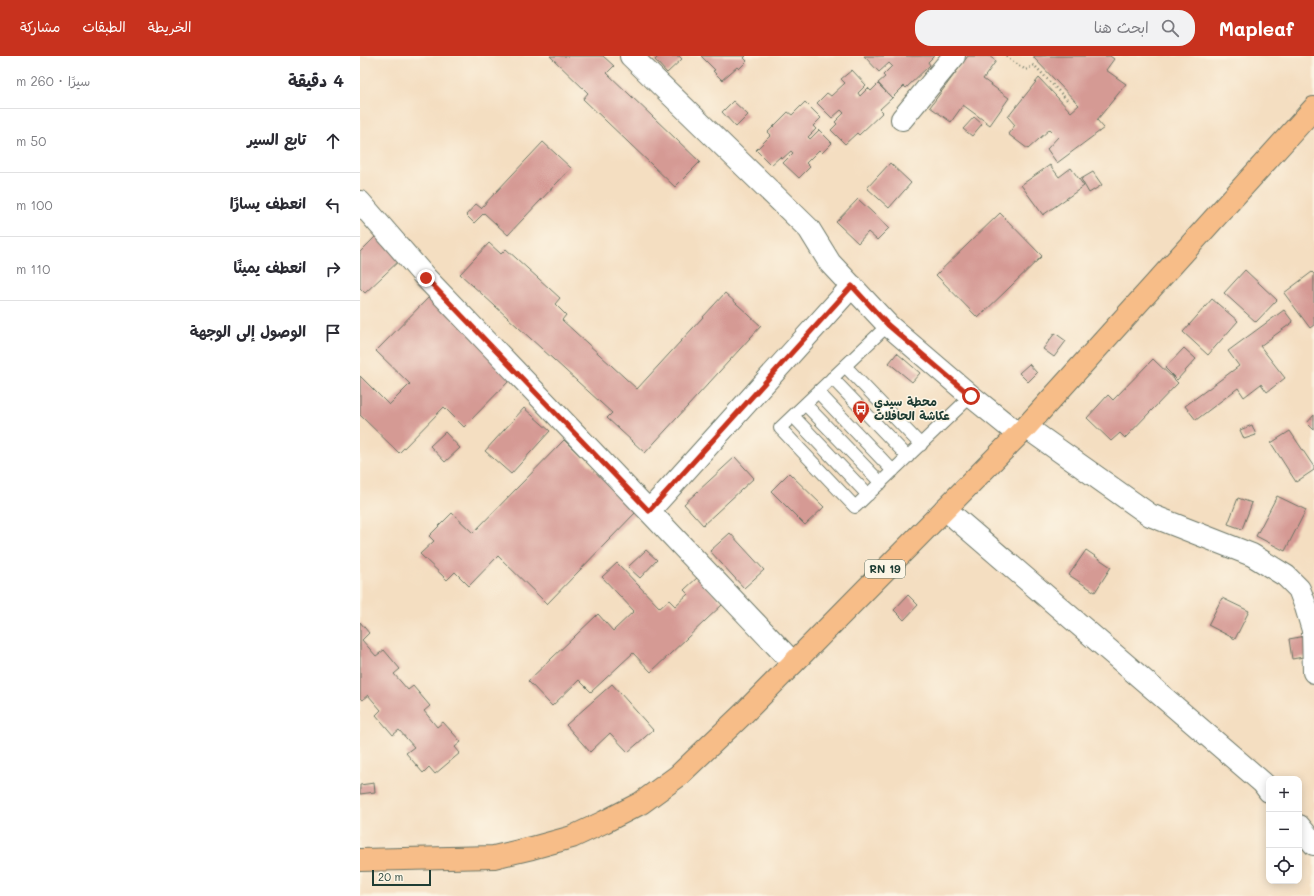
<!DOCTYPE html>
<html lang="ar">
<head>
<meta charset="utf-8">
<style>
  body { margin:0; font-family:Mali,"Playpen Sans Arabic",sans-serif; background:#f2f2f3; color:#2b2b33; direction:rtl }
  .controls { position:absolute; right:12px; bottom:12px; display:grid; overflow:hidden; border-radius:8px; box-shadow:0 2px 10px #0003 }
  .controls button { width:36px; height:36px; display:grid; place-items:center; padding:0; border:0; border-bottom:1px solid #e1e1e2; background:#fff; color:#2b2b33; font:20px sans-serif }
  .scale { position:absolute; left:12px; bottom:10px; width:59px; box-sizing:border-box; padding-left:4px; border:2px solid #1f3d34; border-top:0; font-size:11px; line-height:14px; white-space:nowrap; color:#1f3d34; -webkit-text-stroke:3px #fcf5e5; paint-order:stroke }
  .stop { position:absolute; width:12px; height:12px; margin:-9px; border:3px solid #c8321e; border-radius:50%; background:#fff }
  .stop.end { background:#c8321e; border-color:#fff; box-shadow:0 1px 4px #0008 }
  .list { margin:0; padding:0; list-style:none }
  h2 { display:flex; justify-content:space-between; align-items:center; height:52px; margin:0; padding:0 16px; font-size:17px }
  h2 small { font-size:13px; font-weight:400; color:#7c7c81 }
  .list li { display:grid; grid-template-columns:26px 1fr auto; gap:12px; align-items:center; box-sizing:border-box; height:64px; padding:0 16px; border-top:1px solid #e1e1e2 }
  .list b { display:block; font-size:15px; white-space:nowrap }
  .list em { font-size:13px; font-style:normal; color:#7c7c81 }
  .icon { flex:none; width:22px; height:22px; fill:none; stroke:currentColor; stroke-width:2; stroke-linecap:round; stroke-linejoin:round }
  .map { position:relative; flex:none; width:954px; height:840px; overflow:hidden; direction:ltr }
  header { display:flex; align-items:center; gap:24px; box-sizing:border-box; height:56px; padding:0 20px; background:#c8321e; color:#fff }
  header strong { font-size:19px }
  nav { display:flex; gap:22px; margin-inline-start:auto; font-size:14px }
  .search { width:280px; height:36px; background:#f2f2f3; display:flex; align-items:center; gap:10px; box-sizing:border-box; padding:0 14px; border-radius:16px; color:#7c7c81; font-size:15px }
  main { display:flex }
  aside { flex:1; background:#fff }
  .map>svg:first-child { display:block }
  .building { fill:#d59a94 }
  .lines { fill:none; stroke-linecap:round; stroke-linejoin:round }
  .service-casing { stroke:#6a7565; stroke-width:14 }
  .minor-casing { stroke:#6a7565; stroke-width:24 }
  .primary-casing { stroke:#6a7565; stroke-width:24 }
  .path { stroke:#6a7565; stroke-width:2.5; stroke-dasharray:1 3; stroke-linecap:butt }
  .service { stroke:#fff; stroke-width:12 }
  .minor { stroke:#fff; stroke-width:22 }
  .primary { stroke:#f7bd88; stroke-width:22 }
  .route { stroke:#c8321e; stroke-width:5 }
  .labels { text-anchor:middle; stroke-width:3; stroke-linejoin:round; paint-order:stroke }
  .shield { fill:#fcf5e5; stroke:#617469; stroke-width:1 }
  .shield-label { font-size:11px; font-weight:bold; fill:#1f3d34 }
  .poi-label { font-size:12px; font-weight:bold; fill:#1f3d34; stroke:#fcf5e5; text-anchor:start }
</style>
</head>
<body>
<header>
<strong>Mapleaf</strong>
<div class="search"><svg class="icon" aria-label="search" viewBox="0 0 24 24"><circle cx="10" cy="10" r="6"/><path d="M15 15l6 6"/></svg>ابحث هنا</div>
<nav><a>الخريطة</a><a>الطبقات</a><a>مشاركة</a></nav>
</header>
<main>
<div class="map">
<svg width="954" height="840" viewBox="0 0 954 840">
  <rect width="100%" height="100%" fill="#fcf5e5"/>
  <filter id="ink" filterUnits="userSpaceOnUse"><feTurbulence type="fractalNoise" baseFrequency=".025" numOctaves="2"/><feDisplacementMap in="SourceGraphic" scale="8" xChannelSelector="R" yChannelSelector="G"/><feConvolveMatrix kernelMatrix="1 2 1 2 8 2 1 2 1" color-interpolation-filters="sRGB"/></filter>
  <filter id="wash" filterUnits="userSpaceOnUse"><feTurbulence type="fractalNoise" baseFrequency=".012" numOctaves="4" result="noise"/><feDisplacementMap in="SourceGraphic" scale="16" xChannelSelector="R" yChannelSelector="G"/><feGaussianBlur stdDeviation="0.9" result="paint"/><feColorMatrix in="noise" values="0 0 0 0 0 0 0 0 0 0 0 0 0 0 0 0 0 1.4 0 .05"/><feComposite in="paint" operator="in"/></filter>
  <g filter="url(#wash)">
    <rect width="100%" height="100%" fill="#f4dec1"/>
    <g id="blocks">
      <path class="building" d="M 190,0 L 243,0 L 254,10 L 247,17 L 340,106 L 315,131 L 223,43 L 228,37 Z
        M 299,0 L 319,0 L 322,3 L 307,17 L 295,4 Z
        M 341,0 L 386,0 L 384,2 L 387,5 L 379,13 L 377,11 L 362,24 L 353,15 L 355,14 Z
        M 504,0 L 574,0 L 568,6 L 570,9 L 546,32 L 544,30 L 532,42 L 518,27 L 525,21 L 523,19 L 532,10 L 529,7 L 519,16 Z
        M 608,0 L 629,0 L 636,5 L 623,23 L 649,42 L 630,69 L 603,49 L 591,66 L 570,51 Z
        M 674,0 L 750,0 L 754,3 L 746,14 L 766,28 L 737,64 L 744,72 L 697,107 L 687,93 L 698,81 L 690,73 L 668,93 L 648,78 L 655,69 L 648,61 L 679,22 L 711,56 L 719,49 L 674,2 Z
        M 492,14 L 506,29 L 498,37 L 500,40 L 508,32 L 511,35 L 518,28 L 532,42 L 520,53 L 523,56 L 499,79 L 497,77 L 485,88 L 471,74 L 477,68 L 475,66 L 484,57 L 481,54 L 472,62 L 457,47 L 467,37 L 471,40 L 485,27 L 481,23 Z
        M 373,45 L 388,59 L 376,71 L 362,56 Z
        M 445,46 L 461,62 L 453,70 L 456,73 L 448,81 L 450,83 L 459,74 L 472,87 L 462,97 L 459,94 L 446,107 L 450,111 L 439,122 L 423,107 L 433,97 L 431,95 L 422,103 L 420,101 L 411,109 L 396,94 L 411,79 L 408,76 L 428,56 L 432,59 Z
        M 614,61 L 622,68 L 612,80 L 603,73 Z
        M 183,86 L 211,112 L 148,179 L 124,157 L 114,167 L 106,159 L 116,148 L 121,152 Z
        M 530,107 L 551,127 L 529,152 L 507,132 Z
        M 690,109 L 699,121 L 711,112 L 724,130 L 683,159 L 661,129 Z
        M 733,116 L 742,129 L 729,137 L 721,123 Z
        M 498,143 L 529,172 L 517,184 L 508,176 L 498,187 L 476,166 Z
        M 640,157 L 682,200 L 618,262 L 576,219 Z
        M 18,178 L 42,202 L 5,237 L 0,232 L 0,196 Z
        M 129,187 L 141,198 L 146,193 L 200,242 L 195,248 L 206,259 L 202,264 L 277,333 L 365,237 L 401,270 L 285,397 L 247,362 L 252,357 L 100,218 Z
        M 885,214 L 917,244 L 896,266 L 864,237 Z
        M 952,216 L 954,218 L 954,269 L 950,272 L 924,237 Z
        M 72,238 L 155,319 L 104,371 L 84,351 L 39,397 L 0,359 L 0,320 L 29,349 L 50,328 L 16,295 Z
        M 852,243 L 878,265 L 848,299 L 823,276 Z
        M 924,254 L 933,266 L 900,290 L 925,322 L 907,336 L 901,328 L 884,341 L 878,332 L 836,364 L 825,350 L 879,310 L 868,295 Z
        M 695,277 L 706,285 L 694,301 L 683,293 Z
        M 824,292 L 836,303 L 817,324 L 805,312 Z
        M 537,297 L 560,317 L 552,326 L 529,307 Z
        M 793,303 L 818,327 L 765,382 L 760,377 L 751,385 L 727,362 L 748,339 L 753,344 Z
        M 669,308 L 677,317 L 668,326 L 659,317 Z
        M 164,352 L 190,375 L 151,418 L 125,395 Z
        M 954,359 L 954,374 L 947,367 Z
        M 892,369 L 896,379 L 884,383 L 880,374 Z
        M 930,375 L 954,411 L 954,414 L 936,426 L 911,387 Z
        M 85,376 L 100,392 L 85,406 L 70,390 Z
        M 204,384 L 277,455 L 187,548 L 138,500 L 109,530 L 95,516 L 87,524 L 60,498 L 74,485 L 69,480 L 92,457 L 113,477 Z
        M 375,401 L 394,422 L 343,469 L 324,448 Z
        M 429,417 L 464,451 L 445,469 L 411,435 Z
        M 917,440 L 946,454 L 925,495 L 896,480 Z
        M 878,442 L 892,447 L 882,473 L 868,468 Z
        M 370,477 L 404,514 L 384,532 L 350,495 Z
        M 286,494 L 297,504 L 280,522 L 268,511 Z
        M 726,494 L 751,511 L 735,536 L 709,519 Z
        M 257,507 L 300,552 L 309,544 L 315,550 L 328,538 L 324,534 L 338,521 L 363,548 L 291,616 L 273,597 L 231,636 L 219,624 L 192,650 L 168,625 L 238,558 L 253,575 L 274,555 L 242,521 Z
        M 548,539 L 558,549 L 544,564 L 534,554 Z
        M 862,542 L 889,555 L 875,583 L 848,569 Z
        M 0,566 L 9,577 L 2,584 L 16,600 L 24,594 L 40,613 L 34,618 L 48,634 L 53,630 L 70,650 L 64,655 L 77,671 L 83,666 L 101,686 L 95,691 L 100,697 L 75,718 L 69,711 L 63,717 L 46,697 L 54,691 L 39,674 L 33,679 L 16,659 L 21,654 L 8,639 L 2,644 L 0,642 Z
        M 946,580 L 949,600 L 932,603 L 929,583 Z
        M 252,628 L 293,674 L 268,696 L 250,677 L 230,696 L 206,669 Z
        M 14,727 L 15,736 L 0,738 L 0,729 Z"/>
    </g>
  </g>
  <g filter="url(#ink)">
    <use href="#blocks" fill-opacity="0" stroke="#6a7565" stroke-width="1"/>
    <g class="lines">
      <g class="service-casing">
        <path id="service" d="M 528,269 L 420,372 L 495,451 L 611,340
          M 485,310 L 561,389
          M 472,322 L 548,401
          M 458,336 L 533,415
          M 445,348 L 521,427
          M 433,360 L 508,439"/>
      </g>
      <g class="minor-casing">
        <path id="minor" d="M 271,0 L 449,173 L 470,207 L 528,269 L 611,340 L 658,378
          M 542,63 L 594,0
          M 0,146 L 66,222 L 289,455 L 492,230
          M 666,371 L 790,459 L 892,499 L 926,520 L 939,533 L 946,551 L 953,574 L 954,616
          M 585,453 L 903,727 L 909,735
          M 289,455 L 433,607
          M 939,770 L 954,788"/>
      </g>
      <g class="primary-casing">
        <path id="primary" d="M 0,804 L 134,801 L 172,792 L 212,781 L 244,766 L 281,747 L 318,720 L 384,657 L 666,371 L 954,52"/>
      </g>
      <path class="path" d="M 647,0 L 652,5 L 666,14 L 674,9 L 709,46"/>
      <use href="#service" class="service"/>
      <use href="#minor" class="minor"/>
      <use href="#primary" class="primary"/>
    </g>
  </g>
  <g class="lines" filter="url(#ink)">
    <path class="route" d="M 66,222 L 289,455 L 492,230 L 528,269 L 611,340"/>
  </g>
  <defs>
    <g id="bus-pin" transform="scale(0.9)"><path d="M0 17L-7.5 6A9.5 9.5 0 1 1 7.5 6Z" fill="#c8321e" stroke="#fcf5e5"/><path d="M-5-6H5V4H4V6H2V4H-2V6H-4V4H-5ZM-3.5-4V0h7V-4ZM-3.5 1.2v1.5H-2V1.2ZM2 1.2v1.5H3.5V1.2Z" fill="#fff"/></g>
  </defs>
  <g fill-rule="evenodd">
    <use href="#bus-pin" x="501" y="353"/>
  </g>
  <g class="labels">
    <rect class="shield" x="505" y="504" width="40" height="18" rx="3"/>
    <g class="shield-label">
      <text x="525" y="517">RN 19</text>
    </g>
    <g class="poi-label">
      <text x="514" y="350">محطة سيدي<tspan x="514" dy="14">عكاشة الحافلات</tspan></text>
    </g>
  </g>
</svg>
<div class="controls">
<button>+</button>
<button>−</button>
<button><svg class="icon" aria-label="locate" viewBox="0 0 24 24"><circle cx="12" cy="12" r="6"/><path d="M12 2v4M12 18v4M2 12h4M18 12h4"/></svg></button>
</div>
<div class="scale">20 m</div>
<div class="stop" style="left:611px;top:340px"></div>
<div class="stop end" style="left:66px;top:222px"></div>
</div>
<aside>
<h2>4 دقيقة<small>سيرًا · 260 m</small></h2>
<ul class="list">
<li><svg class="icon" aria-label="ahead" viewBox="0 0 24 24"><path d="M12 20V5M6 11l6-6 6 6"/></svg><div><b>تابع السير</b></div><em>50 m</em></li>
<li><svg class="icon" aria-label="left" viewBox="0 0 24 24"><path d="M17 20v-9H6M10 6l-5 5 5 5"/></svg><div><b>انعطف يسارًا</b></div><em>100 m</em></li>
<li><svg class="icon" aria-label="right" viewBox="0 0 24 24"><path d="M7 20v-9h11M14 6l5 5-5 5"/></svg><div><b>انعطف يمينًا</b></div><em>110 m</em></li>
<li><svg class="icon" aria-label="arrive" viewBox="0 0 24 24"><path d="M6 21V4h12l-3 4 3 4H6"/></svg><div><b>الوصول إلى الوجهة</b></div></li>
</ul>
</aside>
</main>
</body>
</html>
